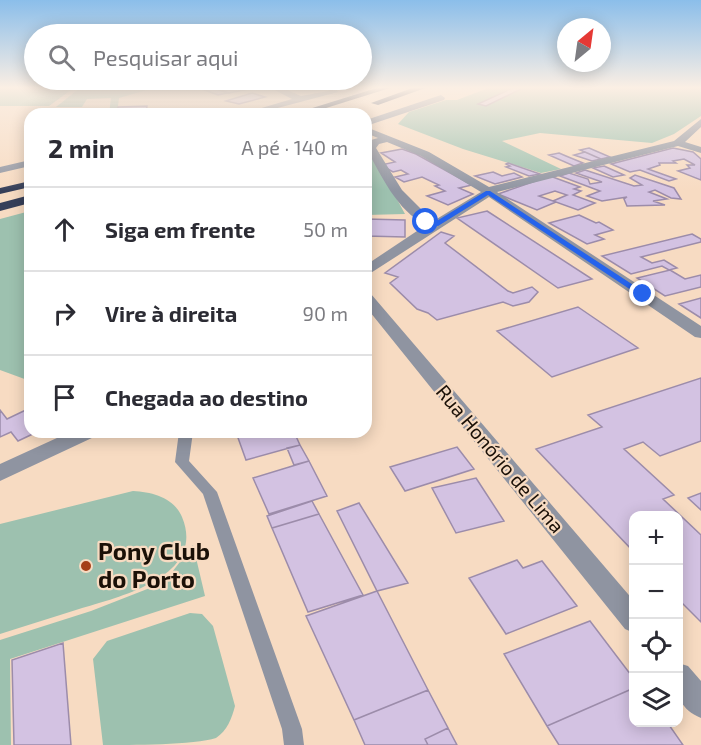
<!DOCTYPE html>
<html lang="pt">
<head>
<meta charset="utf-8">
<style>
  body { margin:0; font-family:"Exo 2",sans-serif; background:#f7f7f7; color:#2b2b33 }
  .controls { position:absolute; right:18px; bottom:18px; display:grid; overflow:hidden; border-radius:12px; box-shadow:0 3px 15px #0003 }
  .controls button { width:54px; height:54px; display:grid; place-items:center; padding:0; border:0; border-bottom:2px solid #e1e1e2; background:#fff; color:#2b2b33; font:30px sans-serif }
  .compass { position:absolute; left:557px; top:18px; width:54px; height:54px; border-radius:50%; background:#fff; box-shadow:0 3px 15px #0003; rotate:29deg }
  .stop { position:absolute; width:18px; height:18px; margin:-14px; border:4px solid #2563eb; border-radius:50%; background:#fff }
  .stop.end { background:#2563eb; border-color:#fff; box-shadow:0 2px 6px #0008 }
  .list { margin:0; padding:0; list-style:none }
  h2 { display:flex; justify-content:space-between; align-items:center; height:78px; margin:0; padding:0 24px; font-size:26px }
  h2 small { font-size:20px; font-weight:400; color:#7c7c81 }
  .list li { display:grid; grid-template-columns:39px 1fr auto; gap:18px; align-items:center; box-sizing:border-box; height:84px; padding:0 24px; border-top:2px solid #e1e1e2 }
  .list b { display:block; font-size:22px; white-space:nowrap }
  .list em { font-size:20px; font-style:normal; color:#7c7c81 }
  .icon { flex:none; width:33px; height:33px; fill:none; stroke:currentColor; stroke-width:2; stroke-linecap:round; stroke-linejoin:round }
  .map { position:relative; flex:none; width:701px; height:745px; overflow:hidden }
  .search { position:absolute; background:#fff; box-shadow:0 3px 15px #0003; left:24px; top:24px; width:348px; height:66px; display:flex; align-items:center; gap:15px; box-sizing:border-box; padding:0 21px; border-radius:33px; color:#7c7c81; font-size:22px }
  .panel { position:absolute; background:#fff; box-shadow:0 3px 15px #0003; left:24px; top:108px; width:348px; height:330px; border-radius:18px }
  .map>svg:first-child { display:block }
  .green { fill:#9dc1af }
  .building { fill:#d3c2e2; stroke:#9c8caa; stroke-width:1.5 }
  .lines { fill:none; stroke-linecap:round; stroke-linejoin:round }
  .lane { fill:#8f94a1; fill-rule:evenodd }
  .street { fill:#8f94a1; fill-rule:evenodd }
  .highway { fill:#363f59; fill-rule:evenodd }
  .route { fill:#2563eb }
  .poi-dot { fill:#a53f18; stroke:#f7dbc2; stroke-width:2 }
  .labels { text-anchor:middle; stroke-width:4.5; stroke-linejoin:round; paint-order:stroke }
  .street-label { font-size:20px; fill:#1a1007; stroke:#f7dbc2 }
  .near-poi-label { font-size:24px; font-weight:bold; fill:#1a1007; stroke:#f7dbc2; text-anchor:start }
</style>
</head>
<body>
<div class="map">
<svg width="701" height="745" viewBox="0 0 701 745">
  <rect width="100%" height="100%" fill="#f7dbc2"/>
  <path class="green" d="M 0,87 L 75,87 L 49,106 L 0,106 Z
    M 81,87 L 157,87 L 119,98 L 117,114 L 109,114 L 111,98 L 87,99 L 82,107 L 56,107 Z
    M 491,87 L 701,87 L 701,116 L 674,134 L 652,143 L 540,133 L 502,141 L 561,169 L 541,173 L 463,149 L 398,124 L 409,112 L 446,100 L 457,100 Z
    M 366,142 L 405,214 L 366,215 Z
    M 30,211 L 30,381 L 0,370 L 0,219 Z
    M 133,491 C 153,492 174,498 182,517 C 207,577 118,597 79,609 C 53,617 26,626 0,634 L 0,524 Z
    M 193,545 L 205,596 L 10,659 L 11,745 L 0,745 L 0,640 L 91,611 L 155,586 L 169,576 Z
    M 190,613 L 202,614 L 213,626 L 235,706 C 232,718 227,731 216,738 C 195,745 130,745 103,745 L 93,659 L 107,641 Z"/>
  <path class="building" d="M 212,87 L 258,87 L 229,93 Z
    M 212,87 L 227,93 L 218,95 L 199,88 Z
    M 515,87 L 525,87 L 486,106 L 478,104 Z
    M 252,93 L 265,97 L 239,104 L 226,101 Z
    M 147,106 L 146,114 L 117,114 L 118,107 Z
    M 589,148 L 610,157 L 601,159 L 580,150 Z
    M 673,148 L 693,152 L 701,159 L 701,180 L 678,171 L 690,168 L 687,165 L 695,165 L 684,159 L 673,161 L 676,163 L 659,163 L 660,165 L 648,169 L 676,179 L 669,181 L 640,170 L 630,172 L 611,164 Z
    M 402,149 L 416,154 L 472,185 L 459,188 L 473,194 L 448,205 L 427,196 L 445,191 L 435,186 L 439,185 L 422,177 L 404,182 L 395,177 L 408,174 L 401,170 L 393,172 L 381,165 L 395,162 L 381,153 Z
    M 585,152 L 601,159 L 592,161 L 574,155 Z
    M 559,153 L 566,156 L 583,163 L 574,166 L 549,155 Z
    M 508,163 L 540,174 L 529,176 L 506,167 L 510,166 L 506,164 Z
    M 604,166 L 624,175 L 613,177 L 593,168 Z
    M 585,170 L 634,186 L 642,185 L 630,178 L 635,175 L 674,188 L 681,199 L 671,198 L 655,190 L 649,192 L 667,199 L 653,201 L 665,205 L 627,206 L 624,199 L 627,197 L 602,201 L 587,196 L 600,191 L 560,176 L 569,173 L 588,179 L 590,184 L 602,182 L 576,173 Z
    M 493,172 L 502,176 L 514,173 L 522,177 L 495,184 L 475,176 Z
    M 550,176 L 580,187 L 574,189 L 581,191 L 573,195 L 595,203 L 578,210 L 553,201 L 567,195 L 555,191 L 539,196 L 556,202 L 537,210 L 498,194 Z
    M 487,211 L 592,279 L 558,288 L 457,218 Z
    M 579,215 L 596,223 L 599,222 L 613,230 L 595,235 L 604,239 L 587,244 L 549,223 Z
    M 366,219 L 405,220 L 405,237 L 366,236 Z
    M 441,232 L 454,236 L 445,243 L 508,291 L 513,293 L 532,287 L 538,292 L 529,302 L 513,306 L 503,302 L 437,320 L 428,313 L 417,309 L 390,283 L 398,277 L 385,273 Z
    M 692,234 L 701,239 L 701,242 L 641,257 L 652,263 L 664,260 L 677,268 L 669,270 L 662,266 L 631,274 L 602,256 Z
    M 670,270 L 685,279 L 701,275 L 701,287 L 665,296 L 637,278 Z
    M 701,298 L 701,318 L 679,304 Z
    M 578,307 L 638,348 L 552,377 L 497,331 Z
    M 701,378 L 701,441 L 660,456 L 643,442 L 624,449 L 674,495 L 663,499 L 701,535 L 701,622 L 678,599 L 678,516 L 634,516 L 634,552 L 536,449 L 602,427 L 588,415 Z
    M 30,408 L 30,432 L 37,432 L 18,441 L 11,432 L 0,437 L 0,410 L 7,419 Z
    M 250,432 L 294,432 L 300,445 L 246,460 L 237,435 Z
    M 300,445 L 309,461 L 294,465 L 287,448 Z
    M 457,447 L 474,469 L 405,491 L 390,467 Z
    M 309,461 L 327,496 L 269,514 L 253,478 Z
    M 476,478 L 504,521 L 456,533 L 432,488 Z
    M 701,493 L 701,510 L 688,498 Z
    M 312,501 L 319,514 L 272,528 L 267,516 Z
    M 359,503 L 408,583 L 377,591 L 337,511 Z
    M 319,514 L 363,595 L 308,612 L 272,528 Z
    M 517,560 L 523,568 L 542,561 L 577,606 L 506,634 L 469,578 Z
    M 377,591 L 428,690 L 354,720 L 306,616 Z
    M 590,621 L 634,679 L 634,688 L 547,726 L 504,654 Z
    M 63,643 L 71,745 L 14,745 L 12,660 Z
    M 634,688 L 634,722 L 667,722 L 683,745 L 559,745 L 547,726 Z
    M 428,690 L 448,728 L 425,739 L 428,745 L 365,745 L 354,720 Z
    M 448,728 L 457,745 L 428,745 L 425,739 Z"/>
  <g class="lines">
    <path class="lane" d="M 179,432 L 193,432 L 189,461 L 217,492 L 302,729 L 304,745 L 284,745 L 282,729 L 203,494 L 175,462 Z"/>
    <path class="street" d="M 269,87 L 280,87 L 301,96 L 329,91 L 327,87 L 335,87 L 338,92 L 255,114 L 241,114 L 292,99 Z
      M 441,95 L 445,98 L 444,100 L 366,126 L 366,120 Z
      M 701,119 L 701,127 L 685,142 L 701,147 L 701,153 L 678,146 L 497,192 L 701,326 L 701,338 L 695,337 L 489,197 L 366,276 L 366,265 L 426,225 C 397,211 381,175 366,148 L 371,140 L 378,138 L 366,133 L 366,127 L 429,152 L 489,187 L 674,141 ZM 387,142 L 421,156 L 481,192 L 435,220 L 429,217 L 402,190 L 376,148 L 379,144 Z
      M 30,160 L 30,166 L 0,173 L 0,167 Z
      M 366,292 L 371,294 L 634,601 L 634,633 L 625,629 L 366,307 Z
      M 70,432 L 97,432 L 94,437 L 0,481 L 0,464 Z
      M 678,663 L 688,666 L 701,681 L 701,718 C 673,706 678,688 678,663 Z"/>
    <path class="highway" d="M 380,87 L 393,87 L 307,114 L 293,114 Z
      M 415,87 L 428,87 L 378,105 L 371,103 Z
      M 30,181 L 30,187 L 0,194 L 0,188 Z
      M 30,195 L 30,203 L 0,211 L 0,203 Z"/>
  </g>
  <linearGradient id="sky" x2="0" y2="1"><stop stop-color="#8bbeea"/><stop offset="0.46" stop-color="#fbefe4"/><stop offset="1" stop-color="#fbefe4" stop-opacity="0"/></linearGradient>
  <rect width="701" height="191" fill="url(#sky)"/>
  <path class="route" d="M 486,191 L 490,191 L 647,294 L 640,296 L 488,195 L 438,226 L 423,222 L 426,220 L 435,222 Z"/>
  <circle class="poi-dot" cx="86" cy="566" r="6"/>
  <g class="labels">
    <g class="street-label">
      <text transform="translate(500 459) rotate(50)" y="7">Rua Honório de Lima</text>
    </g>
    <g class="near-poi-label">
      <text x="98" y="560">Pony Club<tspan x="98" dy="28">do Porto</tspan></text>
    </g>
  </g>
</svg>
<div class="controls">
<button>+</button>
<button>−</button>
<button><svg class="icon" aria-label="locate" viewBox="0 0 24 24"><circle cx="12" cy="12" r="6"/><path d="M12 2v4M12 18v4M2 12h4M18 12h4"/></svg></button>
<button><svg class="icon" aria-label="layers" viewBox="0 0 24 24"><path d="M12 4l9 5-9 5-9-5zM3 14l9 5 9-5"/></svg></button>
</div>
<svg class="compass" viewBox="-18 -18 36 36"><path d="M0-13l5 13h-10z" fill="#e53935"/><path d="M0 13l5-13h-10z" fill="#7c7c81"/></svg>
<div class="stop" style="left:426px;top:222px"></div>
<div class="stop end" style="left:643px;top:294px"></div>
<div class="search"><svg class="icon" aria-label="search" viewBox="0 0 24 24"><circle cx="10" cy="10" r="6"/><path d="M15 15l6 6"/></svg>Pesquisar aqui</div>
<section class="panel">
<h2>2 min<small>A pé · 140 m</small></h2>
<ul class="list">
<li><svg class="icon" aria-label="ahead" viewBox="0 0 24 24"><path d="M12 20V5M6 11l6-6 6 6"/></svg><div><b>Siga em frente</b></div><em>50 m</em></li>
<li><svg class="icon" aria-label="right" viewBox="0 0 24 24"><path d="M7 20v-9h11M14 6l5 5-5 5"/></svg><div><b>Vire à direita</b></div><em>90 m</em></li>
<li><svg class="icon" aria-label="arrive" viewBox="0 0 24 24"><path d="M6 21V4h12l-3 4 3 4H6"/></svg><div><b>Chegada ao destino</b></div></li>
</ul>
</section>
</div>
</body>
</html>
